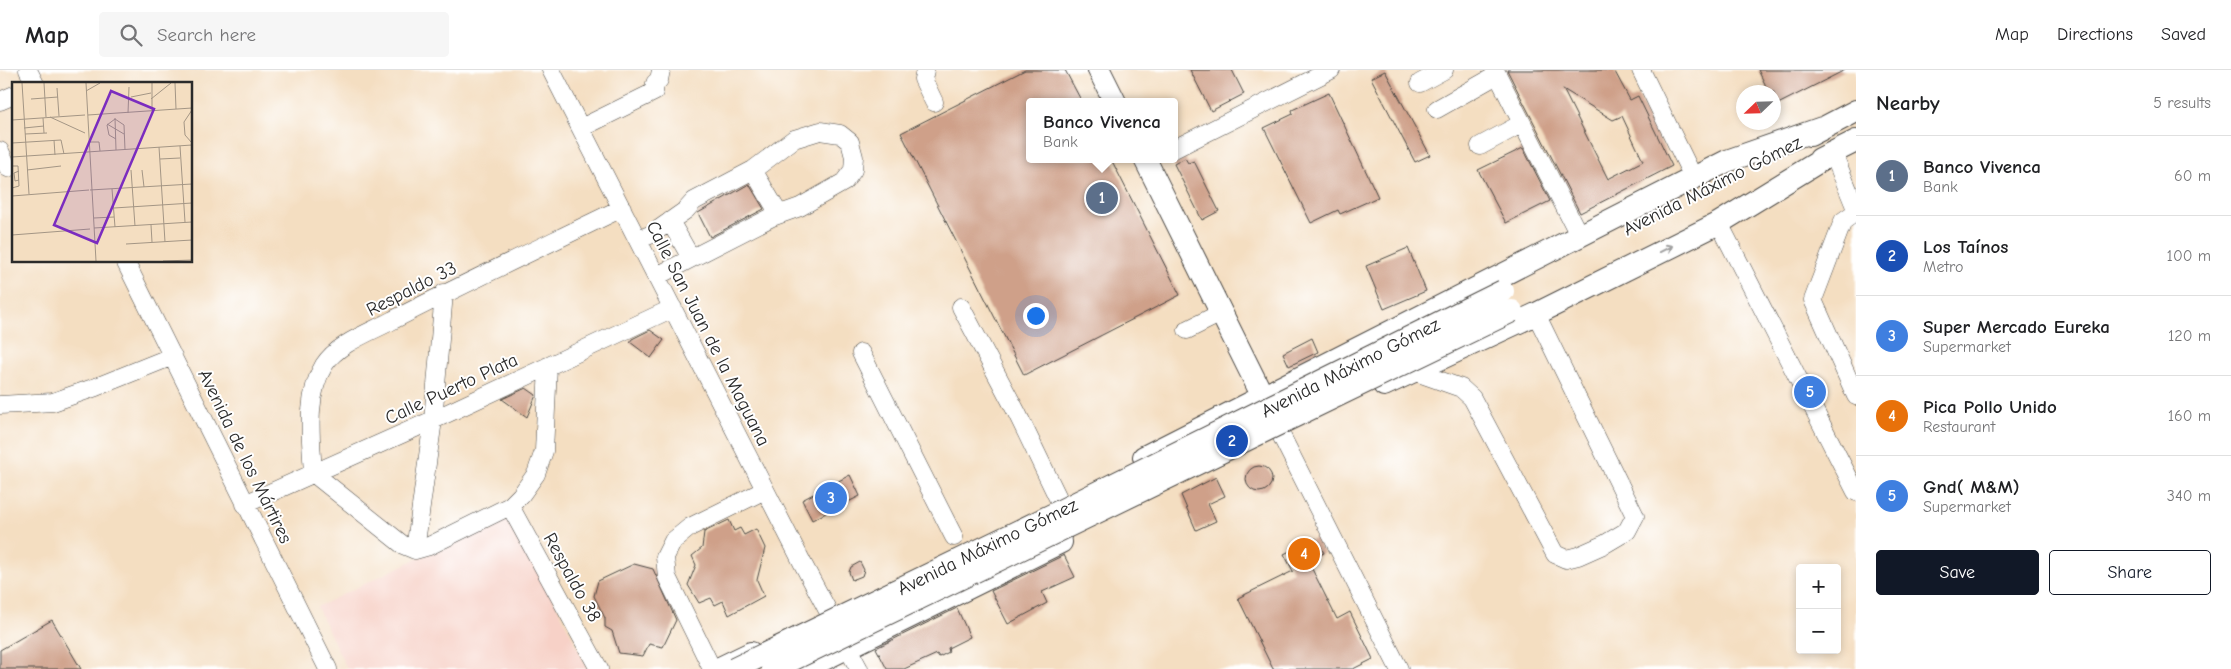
<!DOCTYPE html>
<html lang="en">
<head>
<meta charset="utf-8">
<style>
  body { margin:0; font-family:"Comic Neue",sans-serif; background:#f6f6f6; color:#202124 }
  .controls { position:absolute; right:15px; bottom:15px; display:grid; overflow:hidden; border-radius:5px; box-shadow:0 2px 8px #0003 }
  .controls button { width:45px; height:45px; display:grid; place-items:center; padding:0; border:0; border-bottom:1px solid #e0e0e0; background:#fff; color:#202124; font:25px sans-serif }
  .compass { position:absolute; left:1736px; top:15px; width:45px; height:45px; border-radius:50%; background:#fff; box-shadow:0 2px 8px #0003; rotate:247deg }
  .you { position:absolute; left:1035px; top:245px; width:18px; height:18px; margin:-12px; border:4px solid #fff; border-radius:50%; background:#1a73e8; box-shadow:0 0 0 8px #1a73e833 }
  .badge { display:grid; place-items:center; width:32px; height:32px; border-radius:50%; background:#111827; color:#fff; font-size:16px; font-weight:700 }
  .pin { position:absolute; translate:-50% -50%; border:2px solid #fff; box-shadow:0 1px 5px #0006 }
  .popup { position:absolute; left:1026px; top:28px; width:152px; height:65px; box-sizing:border-box; display:grid; place-content:center; border-radius:5px; background:#fff; filter:drop-shadow(0 1px 4px #0005); font-size:16px; white-space:nowrap; color:#757577 }
  .popup b { font-size:19px; color:#202124 }
  .popup::after { content:''; position:absolute; left:50%; top:100%; margin-left:-10px; border:10px solid transparent; border-top-color:#fff }
  .list { margin:0; padding:0; list-style:none }
  h2 { display:flex; justify-content:space-between; align-items:center; height:65px; margin:0; padding:0 20px; font-size:21px }
  h2 small { font-size:16px; font-weight:400; color:#757577 }
  .list li { display:grid; grid-template-columns:32px 1fr auto; gap:15px; align-items:center; box-sizing:border-box; height:80px; padding:0 20px; border-top:1px solid #e0e0e0 }
  .list b { display:block; font-size:19px; white-space:nowrap }
  .list p { margin:0; font-size:16px; white-space:nowrap; color:#757577 }
  .list em { font-size:16px; font-style:normal; color:#757577 }
  .actions { display:flex; gap:10px; padding:15px 20px }
  .actions a { flex:1; padding:11px 0; border:1px solid #111827; border-radius:5px; text-align:center; font-size:18px; color:#111827 }
  .actions .main { background:#111827; color:#fff }
  .icon { flex:none; width:28px; height:28px; fill:none; stroke:currentColor; stroke-width:2; stroke-linecap:round; stroke-linejoin:round }
  .map { position:relative; flex:none; width:1856px; height:599px; overflow:hidden }
  header { display:flex; align-items:center; gap:30px; box-sizing:border-box; height:70px; padding:0 25px; background:#fff; border-bottom:1px solid #e0e0e0 }
  header strong { font-size:24px }
  nav { display:flex; gap:28px; margin-inline-start:auto; font-size:18px }
  .search { width:350px; height:45px; background:#f6f6f6; display:flex; align-items:center; gap:12px; box-sizing:border-box; padding:0 18px; border-radius:5px; color:#757577; font-size:19px }
  main { display:flex }
  aside { flex:1; background:#fff }
  .map>svg:first-child { display:block }
  .built { fill:#f7d1c7 }
  .building { fill:#cfa089; fill-rule:evenodd }
  .lines { fill:none; stroke-linecap:round; stroke-linejoin:round }
  .minor-casing { stroke:#494642; stroke-width:19 }
  .major-casing { stroke:#494642; stroke-width:24 }
  .minor { stroke:#fff; stroke-width:18 }
  .major { stroke:#fff; stroke-width:22 }
  .major-bridge-casing { stroke:#494642; stroke-width:24; stroke-linecap:butt }
  .major-bridge { stroke:#fff; stroke-width:22 }
  .oneway { stroke:#a0a0a0 }
  .labels { text-anchor:middle; stroke-width:4; stroke-linejoin:round; paint-order:stroke }
  .street-label { font-size:19px; fill:#2b2b2b; stroke:#fff }
  .inset-road { fill:none; stroke:#a49685; stroke-width:1 }
  .view { fill:#7b2cbf; fill-opacity:0.15; stroke:#7b2cbf; stroke-width:2.5 }
  .inset-edge { fill:none; stroke:#2b2b2b; stroke-width:2.5 }
</style>
</head>
<body>
<header>
<strong>Map</strong>
<div class="search"><svg class="icon" aria-label="search" viewBox="0 0 24 24"><circle cx="10" cy="10" r="6"/><path d="M15 15l6 6"/></svg>Search here</div>
<nav><a>Map</a><a>Directions</a><a>Saved</a></nav>
</header>
<main>
<div class="map">
<svg width="1856" height="599" viewBox="0 0 1856 599">
  <rect width="100%" height="100%" fill="#fff"/>
  <filter id="ink" filterUnits="userSpaceOnUse"><feTurbulence type="fractalNoise" baseFrequency=".02" numOctaves="2"/><feDisplacementMap in="SourceGraphic" scale="10" xChannelSelector="R" yChannelSelector="G"/><feConvolveMatrix kernelMatrix="1 2 1 2 8 2 1 2 1" color-interpolation-filters="sRGB"/></filter>
  <filter id="wash" filterUnits="userSpaceOnUse"><feTurbulence type="fractalNoise" baseFrequency=".0096" numOctaves="4" result="noise"/><feDisplacementMap in="SourceGraphic" scale="20" xChannelSelector="R" yChannelSelector="G"/><feGaussianBlur stdDeviation="1.12" result="paint"/><feColorMatrix in="noise" values="0 0 0 0 0 0 0 0 0 0 0 0 0 0 0 0 0 1.4 0 .05"/><feComposite in="paint" operator="in"/></filter>
  <g filter="url(#wash)">
    <rect width="100%" height="100%" fill="#f4dec1"/>
    <path class="built" d="M 511,443 L 588,599 L 347,599 L 317,537 Z"/>
    <g id="blocks">
      <path class="building" d="M 1025,0 L 1065,0 L 1082,32 L 1030,32 L 1030,89 L 1111,89 L 1180,225 L 1024,305 L 901,63 Z
        M 1190,0 L 1232,0 L 1244,24 L 1211,41 Z
        M 1507,0 L 1614,0 L 1630,30 L 1638,26 L 1672,96 L 1580,143 ZM 1563,19 L 1613,50 L 1622,46 L 1643,91 L 1608,109 Z
        M 1758,0 L 1845,0 L 1774,36 L 1774,22 L 1769,22 Z
        M 1385,1 L 1430,85 L 1415,92 L 1371,8 Z
        M 1329,23 L 1378,127 L 1340,144 L 1338,140 L 1311,153 L 1264,58 L 1293,44 L 1292,40 Z
        M 1523,78 L 1550,131 L 1506,153 L 1478,100 Z
        M 1185,88 L 1188,93 L 1194,91 L 1219,141 L 1202,150 L 1174,94 Z
        M 749,114 L 764,139 L 710,167 L 698,143 Z
        M 1408,178 L 1426,221 L 1384,239 L 1366,196 Z
        M 650,260 L 664,270 L 651,288 L 630,272 L 632,269 Z
        M 1312,268 L 1318,282 L 1289,296 L 1283,283 Z
        M 526,318 L 536,325 L 527,347 L 502,329 Z
        M1246 409a13 13 0 1 1 26 0a13 13 0 1 1-26 0Z
        M 850,405 L 860,426 L 812,450 L 802,430 Z
        M 1216,407 L 1225,426 L 1208,434 L 1216,451 L 1196,460 L 1181,425 Z
        M 729,450 L 734,461 L 740,458 L 744,465 L 756,459 L 765,478 L 757,510 L 764,526 L 729,545 L 723,531 L 715,535 L 711,528 L 699,533 L 688,515 L 696,495 L 692,486 L 702,478 L 704,462 Z
        M 1316,468 L 1324,483 L 1308,491 L 1337,549 L 1350,542 L 1373,589 L 1353,599 L 1273,599 L 1238,528 L 1293,501 L 1284,484 Z
        M 1064,485 L 1075,507 L 1042,522 L 1047,533 L 1008,554 L 991,521 Z
        M 860,492 L 864,500 L 862,506 L 852,510 L 849,502 L 851,497 Z
        M 634,494 L 653,499 L 676,550 L 663,577 L 649,574 L 643,586 L 619,583 L 612,561 L 605,557 L 605,548 L 594,526 L 598,511 Z
        M 957,538 L 970,567 L 948,578 L 949,582 L 939,587 L 937,584 L 904,599 L 887,599 L 876,578 Z
        M 52,550 L 81,599 L 0,599 L 0,580 Z"/>
    </g>
  </g>
  <g filter="url(#ink)">
    <use href="#blocks" fill-opacity="0" stroke="#494642" stroke-width="1"/>
    <g class="lines">
      <g class="minor-casing">
        <path id="minor" d="M 28,0 L 35,14
          M 551,0 L 804,496 L 859,599
          M 925,0 L 923,9 L 934,32
          M 1495,0 L 1580,167
          M 1641,0 L 1694,109
          M 1420,13 L 1444,0
          M 0,31 L 14,25
          M 1437,39 L 1497,5
          M 581,58 L 654,22 L 655,13 L 659,10 L 661,0
          M 1480,76 L 1521,54
          M 1174,79 L 1331,0
          M 0,81 L 8,98
          M 1833,83 L 1856,139
          M 753,100 L 779,144
          M 1856,142 L 1843,151 L 1813,230 L 1856,326
          M 670,151 L 691,188
          M 1719,153 L 1856,422
          M 638,170 L 652,164 L 686,140 L 694,131 L 753,100 L 794,69 L 820,61 L 840,64 L 850,72 L 854,87 L 853,100 L 844,112 L 800,137 L 772,147 L 657,206
          M 125,191 L 328,599
          M 961,237 L 1017,343 L 1059,430
          M 1187,260 L 1221,243
          M 861,283 L 954,467
          M 548,296 L 544,381 L 536,404 L 521,425 L 510,436 L 429,476 L 415,480 L 403,475 L 313,403 C 311,369 305,326 324,295 C 338,273 371,262 393,250 C 469,211 546,175 622,138
          M 1413,301 L 1461,318 L 1472,328 L 1555,484 L 1566,489 L 1578,486 L 1605,474 L 1627,461 L 1635,446 L 1536,244
          M 0,335 L 53,332 L 96,317 L 173,286
          M 1280,363 L 1399,599
          M 245,434 L 433,350 L 673,238
          M 510,436 L 599,599
          M 415,480 L 433,350 L 444,223
          M 712,599 L 667,507 L 665,487 L 673,471 L 690,457 L 765,420"/>
      </g>
      <g class="major-casing">
        <path id="major" d="M 1099,0 L 1115,32
          M 1810,65 L 1856,41
          M 1145,89 L 1270,341
          M 1820,89 L 1856,71
          M 1384,315 L 1536,244 L 1719,153 L 1833,83
          M 1144,387 L 1727,91 L 1822,58
          M 718,599 L 751,583
          M 804,599 L 1061,472"/>
      </g>
      <use href="#minor" class="minor"/>
      <use href="#major" class="major"/>
      <g class="major-bridge-casing">
        <path id="major-bridge" d="M 734,599 L 1050,446 L 1503,221
          M 773,599 L 1512,241"/>
      </g>
      <use href="#major-bridge" class="major-bridge"/>
    </g>
    <defs><path id="oneway-shaft" d="M-6 0H5M1.5-3L5.5 0L1.5 3" fill="none" stroke-width="1.6" stroke-linecap="round" stroke-linejoin="round" transform="scale(1.25)"/></defs>
    <use class="oneway" href="#oneway-shaft" transform="translate(1666 179) rotate(-27)"/>
  </g>
  <g class="labels">
    <g class="street-label">
      <text transform="translate(1712 115) rotate(-27)" y="7">Avenida Máximo Gómez</text>
      <text transform="translate(411 218) rotate(-27)" y="7">Respaldo 33</text>
      <text transform="translate(709 263) rotate(63)" y="7">Calle San Juan de la Maguana</text>
      <text transform="translate(1350 297) rotate(-27)" y="7">Avenida Máximo Gómez</text>
      <text transform="translate(451 318) rotate(-25)" y="7">Calle Puerto Plata</text>
      <text transform="translate(246 386) rotate(64)" y="7">Avenida de los Mártires</text>
      <text transform="translate(987 476) rotate(-26)" y="7">Avenida Máximo Gómez</text>
      <text transform="translate(573 507) rotate(61)" y="7">Respaldo 38</text>
    </g>
  </g>
  <g transform="translate(12 12)">
    <rect width="180" height="180" fill="#f4dec1"/>
    <path class="inset-road" d="M 10,1 L 17,112M 32,1 L 34,35M 74,1 L 84,179M 140,1 L 140,29M 163,1 L 164,27M 45,6 L 47,34M 74,9 L 88,1M 119,15 L 139,11M 19,17 L 46,15M 139,17 L 159,1M 180,28 L 172,40 L 173,53 L 180,61M 116,31 L 117,5M 76,33 L 180,26M 38,35 L 73,51M 31,36 L 32,51M 103,36 L 104,68M 0,38 L 73,33M 95,42 L 112,52M 12,46 L 32,44M 13,52 L 35,51M 104,57 L 97,53 L 95,43 L 103,37 L 112,43 L 113,68M 42,58 L 43,73M 78,60 L 87,60 L 88,69M 0,61 L 49,58 L 52,72M 168,64 L 173,140M 147,65 L 153,160M 0,75 L 180,63M 148,77 L 168,76M 0,84 L 6,84 L 7,104 L 0,106M 15,88 L 49,84M 119,88 L 123,144M 130,88 L 132,105M 7,89 L 2,91 L 3,99 L 7,98M 100,107 L 103,145M 78,108 L 180,102M 0,114 L 77,108M 102,126 L 180,121M 82,136 L 102,135M 139,143 L 140,160M 82,146 L 180,140M 0,153 L 78,147M 114,162 L 180,158M 151,179 L 180,178"/>
    <path class="view" d="M 99,9 L 142,27 L 85,161 L 42,143 Z"/>
    <rect width="180" height="180" class="inset-edge"/>
  </g>
</svg>
<div class="controls">
<button>+</button>
<button>−</button>
</div>
<svg class="compass" viewBox="-18 -18 36 36"><path d="M0-13l5 13h-10z" fill="#e53935"/><path d="M0 13l5-13h-10z" fill="#757577"/></svg>
<div class="you"></div>
<div class="pin badge" style="left:1102px;top:128px;background:#5c6f8a">1</div>
<div class="popup"><b>Banco Vivenca</b>Bank</div>
<div class="pin badge" style="left:1232px;top:371px;background:#1a4fb4">2</div>
<div class="pin badge" style="left:831px;top:428px;background:#3f7fe0">3</div>
<div class="pin badge" style="left:1304px;top:484px;background:#e8710a">4</div>
<div class="pin badge" style="left:1810px;top:322px;background:#3f7fe0">5</div>
</div>
<aside>
<h2>Nearby<small>5 results</small></h2>
<ul class="list">
<li><span class="badge" style="background:#5c6f8a">1</span><div><b>Banco Vivenca</b><p>Bank</p></div><em>60 m</em></li>
<li><span class="badge" style="background:#1a4fb4">2</span><div><b>Los Taínos</b><p>Metro</p></div><em>100 m</em></li>
<li><span class="badge" style="background:#3f7fe0">3</span><div><b>Super Mercado Eureka</b><p>Supermarket</p></div><em>120 m</em></li>
<li><span class="badge" style="background:#e8710a">4</span><div><b>Pica Pollo Unido</b><p>Restaurant</p></div><em>160 m</em></li>
<li><span class="badge" style="background:#3f7fe0">5</span><div><b>Gnd( M&amp;M)</b><p>Supermarket</p></div><em>340 m</em></li>
</ul>
<div class="actions"><a class="main">Save</a><a>Share</a></div>
</aside>
</main>
</body>
</html>
